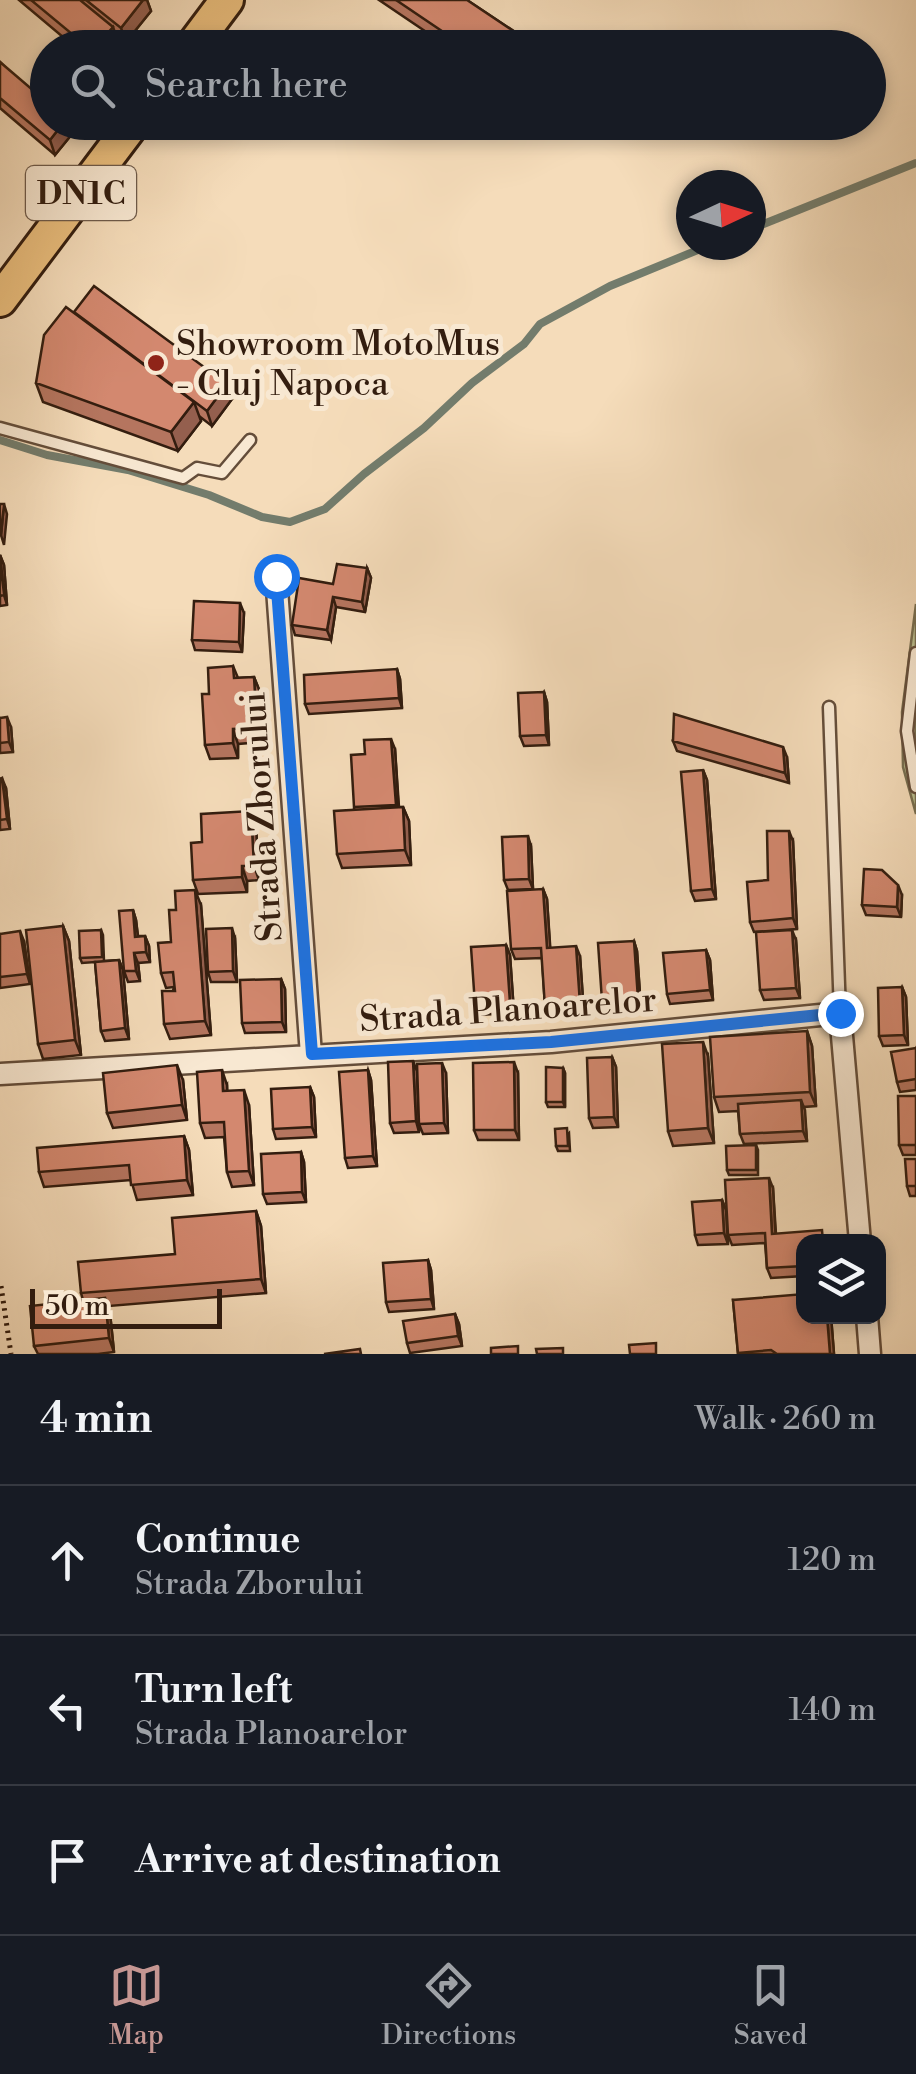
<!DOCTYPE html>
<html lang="en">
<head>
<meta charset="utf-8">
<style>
  body { margin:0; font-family:"Libre Bodoni",serif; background:#242831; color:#f1f3f6 }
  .controls { position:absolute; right:30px; bottom:30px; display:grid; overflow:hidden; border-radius:20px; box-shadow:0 5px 15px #0003 }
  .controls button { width:90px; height:90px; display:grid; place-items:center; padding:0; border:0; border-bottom:2px solid #363941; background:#171b24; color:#f1f3f6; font:50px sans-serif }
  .compass { position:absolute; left:676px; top:170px; width:90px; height:90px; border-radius:50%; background:#171b24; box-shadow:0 5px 15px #0003; rotate:86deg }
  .scale { position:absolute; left:30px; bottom:25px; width:192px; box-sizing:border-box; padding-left:10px; border:5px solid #331d0f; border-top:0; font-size:28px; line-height:35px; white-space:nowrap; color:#331d0f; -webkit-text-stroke:8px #f8e8d2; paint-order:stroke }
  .stop { position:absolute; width:30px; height:30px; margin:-22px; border:8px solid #1a73e8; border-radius:50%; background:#fff }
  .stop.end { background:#1a73e8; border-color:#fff; box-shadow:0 2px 10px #0008 }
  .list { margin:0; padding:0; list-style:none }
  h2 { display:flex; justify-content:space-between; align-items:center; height:130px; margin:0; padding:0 40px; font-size:42px }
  h2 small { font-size:32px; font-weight:400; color:#9ea1a6 }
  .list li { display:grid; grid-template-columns:65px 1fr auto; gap:30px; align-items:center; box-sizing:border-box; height:150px; padding:0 40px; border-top:2px solid #363941 }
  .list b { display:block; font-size:38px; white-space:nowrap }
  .list p { margin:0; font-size:32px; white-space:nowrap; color:#9ea1a6 }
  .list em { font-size:32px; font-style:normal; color:#9ea1a6 }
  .icon { flex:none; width:55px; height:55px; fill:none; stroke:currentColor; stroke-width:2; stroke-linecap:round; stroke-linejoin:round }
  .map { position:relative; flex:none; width:916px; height:1354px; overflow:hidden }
  .search { position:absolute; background:#171b24; box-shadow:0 5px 15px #0003; left:30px; right:30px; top:30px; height:110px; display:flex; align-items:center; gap:25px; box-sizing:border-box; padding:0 35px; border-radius:55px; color:#9ea1a6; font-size:38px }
  .sheet { height:580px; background:#171b24 }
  nav { display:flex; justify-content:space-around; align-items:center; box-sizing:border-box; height:140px; border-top:2px solid #363941; background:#171b24; font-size:28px; color:#9ea1a6 }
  nav a { display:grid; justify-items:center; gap:5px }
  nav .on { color:#c59692 }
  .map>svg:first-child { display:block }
  .green { fill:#bbc090; stroke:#776e50; stroke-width:2.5 }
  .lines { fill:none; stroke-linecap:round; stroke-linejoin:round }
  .stream { stroke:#737c6c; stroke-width:8 }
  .service-casing { stroke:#644d3a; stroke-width:15 }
  .minor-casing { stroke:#644d3a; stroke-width:25 }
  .primary-casing { stroke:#331d0f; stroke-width:38 }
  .path { stroke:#331d0f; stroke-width:5; stroke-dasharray:2.5 5; stroke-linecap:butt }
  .service { stroke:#f8e8d2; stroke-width:10 }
  .minor { stroke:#f8e8d2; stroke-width:20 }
  .primary { stroke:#eabe7d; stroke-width:32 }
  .wall { fill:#b5755f; stroke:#331d0f; stroke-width:2.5 }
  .shaded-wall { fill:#945f4e; stroke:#331d0f; stroke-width:2.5 }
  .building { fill:#d3886f; stroke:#331d0f; stroke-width:2.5 }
  .route { stroke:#1a73e8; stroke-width:12 }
  .poi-dot { fill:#8f2418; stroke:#f8e8d2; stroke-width:4 }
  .labels { text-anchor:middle; stroke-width:10; stroke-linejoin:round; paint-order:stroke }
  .shield { fill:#f8e8d2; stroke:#6e5a4a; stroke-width:2.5 }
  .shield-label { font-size:32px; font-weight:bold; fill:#331d0f }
  .poi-label { font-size:35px; fill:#331d0f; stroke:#f8e8d2; text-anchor:start }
  .street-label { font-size:35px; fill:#331d0f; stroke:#f8e8d2 }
</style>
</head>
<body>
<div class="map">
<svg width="916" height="1354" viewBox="0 0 916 1354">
  <rect width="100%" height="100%" fill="#f5dcba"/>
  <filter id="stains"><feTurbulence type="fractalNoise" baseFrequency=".002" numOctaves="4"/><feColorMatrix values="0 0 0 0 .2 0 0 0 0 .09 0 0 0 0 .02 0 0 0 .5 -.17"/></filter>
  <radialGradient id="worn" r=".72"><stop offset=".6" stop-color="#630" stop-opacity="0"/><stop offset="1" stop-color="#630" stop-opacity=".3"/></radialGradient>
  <path class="green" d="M 916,604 L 916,814 L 903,767 L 902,712 Z"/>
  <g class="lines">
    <path class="stream" d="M 751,229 L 916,163
      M 0,440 L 47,455 L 128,470 L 209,495 L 262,517 L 290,522 L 325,509 L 364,474 L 424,428 L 472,383 L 524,344 L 540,324 L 610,286 L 710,245"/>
    <g class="service-casing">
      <path id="service" d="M 0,428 L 183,478 L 197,468 L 222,473 L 250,440
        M 916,653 L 907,731 L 916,787
        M 829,707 L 840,1013"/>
    </g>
    <g class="minor-casing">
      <path id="minor" d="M 276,575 L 311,1055
        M 0,1074 L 551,1042 L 840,1013 L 860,1242
        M 867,1316 L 870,1354"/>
    </g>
    <g class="primary-casing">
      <path id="primary" d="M 191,48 L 227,0
        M 0,300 L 134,122"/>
    </g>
    <path class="path" d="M 1,1286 L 11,1354"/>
    <use href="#service" class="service"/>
    <use href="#minor" class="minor"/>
    <use href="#primary" class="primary"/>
  </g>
  <path class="wall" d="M 19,0 L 147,0 L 151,11 L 126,42 L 116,34 L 118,41 L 113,48 L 76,48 Z
    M 379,0 L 467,0 L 539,48 L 450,48 Z
    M 0,62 L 72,134 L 55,155 L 0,108 Z
    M 75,314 L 232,399 L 212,426 L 199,416 L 201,421 L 178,451 L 43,402 L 36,383 Z
    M 0,555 L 4,565 L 7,605 L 0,606 Z
    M 367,568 L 371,578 L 365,612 L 336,607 L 331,640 L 295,635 L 292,625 L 333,584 Z
    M 244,613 L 242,652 L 195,650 L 192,640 Z
    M 233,666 L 238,678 L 254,677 L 260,692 L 262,742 L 238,744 L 238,758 L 210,759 L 205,745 L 209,694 Z
    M 397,669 L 400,679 L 402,708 L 309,714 L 305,704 Z
    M 544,692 L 547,702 L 549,745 L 524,746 L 520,736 Z
    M 0,718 L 11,727 L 13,752 L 0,753 Z
    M 673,741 L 787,757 L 789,783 L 677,751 Z
    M 395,749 L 399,807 L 403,807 L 409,821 L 411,865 L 342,868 L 337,854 L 354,809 L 365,754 Z
    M 703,770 L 707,780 L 716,899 L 695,901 L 691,891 Z
    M 0,779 L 6,788 L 10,829 L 0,830 Z
    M 256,826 L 259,880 L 247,881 L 247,892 L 198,894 L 193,880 L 202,842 Z
    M 793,841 L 797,929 L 754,932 L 750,922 L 768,880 Z
    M 531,846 L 533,889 L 508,890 L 504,880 Z
    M 543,889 L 547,899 L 550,948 L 580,956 L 584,1014 L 548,1017 L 545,1007 L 542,958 L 515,959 L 511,949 Z
    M 902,895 L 901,917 L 866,915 L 862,905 Z
    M 201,905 L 211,1035 L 170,1039 L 164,1024 L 174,987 L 166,988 L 161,973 L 171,942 Z
    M 133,910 L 136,920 L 138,936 L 145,936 L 149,946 L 150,962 L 138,963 L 140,981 L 128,982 L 124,971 Z
    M 63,926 L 69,941 L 81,1055 L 43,1059 L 38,1044 Z
    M 101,930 L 103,935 L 104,961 L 119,960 L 123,970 L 129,1039 L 105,1041 L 101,1031 L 95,962 L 82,963 L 80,958 Z
    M 0,934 L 24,941 L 30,984 L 0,988 Z
    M 235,938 L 237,982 L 211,982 L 208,972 Z
    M 796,940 L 800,998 L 764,1000 L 760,990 Z
    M 634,941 L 637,951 L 641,1009 L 606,1011 L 602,1001 Z
    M 506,945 L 510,955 L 514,1013 L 478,1015 L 475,1005 Z
    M 706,950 L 710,960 L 713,1000 L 670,1004 L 667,994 Z
    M 281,979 L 285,989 L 286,1032 L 245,1033 L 242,1023 Z
    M 902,987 L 906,997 L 908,1045 L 883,1046 L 879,1036 Z
    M 807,1031 L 812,1046 L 816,1106 L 804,1107 L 807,1141 L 744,1144 L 740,1134 L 738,1111 L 719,1112 L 714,1097 Z
    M 916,1048 L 916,1090 L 900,1092 L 897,1082 Z
    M 708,1056 L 714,1143 L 673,1146 L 668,1131 Z
    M 612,1057 L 616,1067 L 618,1127 L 593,1128 L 589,1118 Z
    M 563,1068 L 565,1073 L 565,1107 L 548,1107 L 546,1102 Z
    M 368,1070 L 371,1080 L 377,1166 L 348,1168 L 345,1158 Z
    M 417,1071 L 446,1073 L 448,1133 L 423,1134 L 419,1124 L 418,1099 L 419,1132 L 394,1133 L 390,1123 Z
    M 518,1073 L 519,1140 L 478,1140 L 474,1130 Z
    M 183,1080 L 187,1120 L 113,1128 L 107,1113 Z
    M 227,1085 L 227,1091 L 249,1105 L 254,1185 L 232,1187 L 227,1172 L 224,1137 L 205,1138 L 200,1123 Z
    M 310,1087 L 314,1097 L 316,1137 L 276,1139 L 273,1129 Z
    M 916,1096 L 916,1155 L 903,1155 L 899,1145 Z
    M 569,1133 L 570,1151 L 558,1151 L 556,1146 Z
    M 184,1136 L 189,1150 L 193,1195 L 137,1200 L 131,1180 L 44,1187 L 39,1172 Z
    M 756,1145 L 758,1150 L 758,1175 L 729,1175 L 727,1170 Z
    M 301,1152 L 304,1162 L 306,1202 L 267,1204 L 263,1194 Z
    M 916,1159 L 916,1196 L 910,1196 L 907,1186 Z
    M 773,1188 L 776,1234 L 804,1242 L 804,1276 L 771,1278 L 767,1268 L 765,1243 L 732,1245 L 728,1235 Z
    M 722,1200 L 726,1210 L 728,1244 L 698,1245 L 695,1235 Z
    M 256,1211 L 261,1226 L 266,1293 L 108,1306 L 110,1313 L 114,1352 L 98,1354 L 38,1354 L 34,1346 L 83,1300 L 81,1293 L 175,1254 Z
    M 428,1260 L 431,1270 L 434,1309 L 389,1312 L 386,1302 Z
    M 733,1300 L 831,1316 L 834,1354 L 738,1354 Z
    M 455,1314 L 459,1324 L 462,1346 L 410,1353 L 407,1343 Z"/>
  <path class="shaded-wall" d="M 143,0 L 147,0 L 151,11 L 126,42 L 121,28 Z
    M 113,27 L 118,41 L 113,48 L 99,48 L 98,44 Z
    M 83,32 L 88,47 L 88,48 L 81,48 L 78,39 Z
    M 64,122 L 68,122 L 72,134 L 55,155 L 50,140 Z
    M 227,384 L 232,399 L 212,426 L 207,411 Z
    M 194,402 L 201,421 L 178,451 L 171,432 Z
    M 4,504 L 7,514 L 4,545 L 1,535 Z
    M 0,555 L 4,565 L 7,605 L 4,595 Z
    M 367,568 L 371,578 L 365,612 L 362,602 Z
    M 333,597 L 336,607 L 331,640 L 327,630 Z
    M 240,603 L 244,613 L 242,652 L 239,642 Z
    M 397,669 L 400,679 L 402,708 L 399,698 Z
    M 254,677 L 260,692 L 262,742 L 257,728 Z
    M 544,692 L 547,702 L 549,745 L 546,735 Z
    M 7,717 L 11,727 L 13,752 L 9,742 Z
    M 233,729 L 238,744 L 238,758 L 233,743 Z
    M 391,739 L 395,749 L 399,815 L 396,805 Z
    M 783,747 L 787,757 L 789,783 L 785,773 Z
    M 703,770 L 707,780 L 716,899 L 712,889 Z
    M 2,778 L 6,788 L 10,829 L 7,819 Z
    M 403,807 L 409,821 L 411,865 L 405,850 Z
    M 251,811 L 256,826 L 259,880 L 254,866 Z
    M 789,831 L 793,841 L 797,929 L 793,918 Z
    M 528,836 L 531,846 L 533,889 L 529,879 Z
    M 242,866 L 247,881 L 247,892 L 242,877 Z
    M 898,885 L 902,895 L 901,917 L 897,907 Z
    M 543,889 L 547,899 L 551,958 L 547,948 Z
    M 195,890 L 201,905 L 211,1035 L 205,1021 Z
    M 133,910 L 136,920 L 139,947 L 135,937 Z
    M 63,926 L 69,941 L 81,1055 L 75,1040 Z
    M 232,928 L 235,938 L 237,982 L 233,971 Z
    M 792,930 L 796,940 L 800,998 L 796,988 Z
    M 20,931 L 24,941 L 30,984 L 27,974 Z
    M 145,936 L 149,946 L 150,962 L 146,952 Z
    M 634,941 L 637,951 L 641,1009 L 638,999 Z
    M 506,945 L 510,955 L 514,1013 L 510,1003 Z
    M 576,946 L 580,956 L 584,1014 L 580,1004 Z
    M 706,950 L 710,960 L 713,1000 L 710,990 Z
    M 134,953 L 138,963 L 140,981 L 136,971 Z
    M 119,960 L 123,970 L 129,1039 L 125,1028 Z
    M 281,979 L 285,989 L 286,1032 L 282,1022 Z
    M 902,987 L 906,997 L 908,1045 L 904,1035 Z
    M 807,1031 L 812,1046 L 816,1106 L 810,1092 Z
    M 703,1042 L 708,1056 L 714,1143 L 708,1128 Z
    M 612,1057 L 616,1067 L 618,1127 L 614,1117 Z
    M 413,1061 L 417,1071 L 419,1132 L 416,1121 Z
    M 514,1062 L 518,1073 L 519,1140 L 515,1130 Z
    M 442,1063 L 446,1073 L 448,1133 L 444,1123 Z
    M 177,1065 L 183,1080 L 187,1120 L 182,1105 Z
    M 563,1068 L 565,1073 L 565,1107 L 563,1102 Z
    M 222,1070 L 227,1085 L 228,1106 L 223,1091 Z
    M 368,1070 L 371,1080 L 377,1166 L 373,1156 Z
    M 310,1087 L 314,1097 L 316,1137 L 312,1127 Z
    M 244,1090 L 249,1105 L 254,1185 L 249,1171 Z
    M 801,1100 L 805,1110 L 807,1141 L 803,1131 Z
    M 184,1136 L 189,1150 L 193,1195 L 187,1180 Z
    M 301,1152 L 304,1162 L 306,1202 L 302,1192 Z
    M 769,1178 L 773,1188 L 776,1244 L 772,1234 Z
    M 722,1200 L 726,1210 L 728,1244 L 724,1233 Z
    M 256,1211 L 261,1226 L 266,1293 L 261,1279 Z
    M 428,1260 L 431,1270 L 434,1309 L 431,1299 Z
    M 105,1298 L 110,1313 L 114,1352 L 109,1338 Z
    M 455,1314 L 459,1324 L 462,1346 L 458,1336 Z
    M 827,1316 L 831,1316 L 834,1354 L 830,1354 Z"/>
  <path class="building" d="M 31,0 L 80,0 L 113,27 L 98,44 L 83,32 L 78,39 Z
    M 86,0 L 143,0 L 121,28 Z
    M 396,0 L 467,0 L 539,48 L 467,48 Z
    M 0,62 L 48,103 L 48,122 L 64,122 L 50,140 L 0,98 Z
    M 94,286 L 227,384 L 207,411 L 74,312 Z
    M 66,307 L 194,402 L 171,432 L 36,383 L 44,335 Z
    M 0,504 L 4,504 L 1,535 L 0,535 Z
    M 0,555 L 4,595 L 0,596 Z
    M 337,564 L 367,568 L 362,602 L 333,597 L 327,630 L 292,625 L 299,578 L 333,584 Z
    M 194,601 L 240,603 L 239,642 L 192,640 Z
    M 233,666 L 234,678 L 254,677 L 257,728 L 233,729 L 233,743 L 205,745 L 202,694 L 209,694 L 208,668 Z
    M 397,669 L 399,698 L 305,704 L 304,675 Z
    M 544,692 L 546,735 L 520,736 L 518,693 Z
    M 674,714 L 783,747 L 785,773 L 673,741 Z
    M 7,717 L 9,742 L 0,743 L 0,718 Z
    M 391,739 L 396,805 L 354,807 L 351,755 L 365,754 L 364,740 Z
    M 703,770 L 712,889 L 691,891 L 681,772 Z
    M 2,778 L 7,819 L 0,820 L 0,779 Z
    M 403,807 L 405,850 L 337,854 L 334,811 Z
    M 251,811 L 254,866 L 242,866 L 242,877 L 193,880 L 191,843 L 202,842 L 201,814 Z
    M 767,831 L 789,831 L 793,918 L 750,922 L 747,882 L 768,880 Z
    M 528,836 L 529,879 L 504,880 L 502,837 Z
    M 864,869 L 882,870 L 898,885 L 897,907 L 862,905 Z
    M 543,889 L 547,948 L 576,946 L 580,1004 L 545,1007 L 541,948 L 511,949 L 507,891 Z
    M 195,890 L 205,1021 L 164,1024 L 162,991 L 175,991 L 173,972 L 161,973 L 158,943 L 171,942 L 169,910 L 176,910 L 175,891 Z
    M 133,910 L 135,937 L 145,936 L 146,952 L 134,953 L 136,971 L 124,971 L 119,911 Z
    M 63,926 L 75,1040 L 38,1044 L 26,930 Z
    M 232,928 L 233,971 L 208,972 L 206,929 Z
    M 101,930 L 102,957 L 80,958 L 79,931 Z
    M 792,930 L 796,988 L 760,990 L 756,932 Z
    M 20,931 L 27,974 L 0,977 L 0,934 Z
    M 634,941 L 638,999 L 602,1001 L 598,943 Z
    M 506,945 L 510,1003 L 475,1005 L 471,947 Z
    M 706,950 L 710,990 L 667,994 L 663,953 Z
    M 119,960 L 125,1028 L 101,1031 L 95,962 Z
    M 281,979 L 282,1022 L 242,1023 L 240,980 Z
    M 902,987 L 904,1035 L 879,1036 L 878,988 Z
    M 807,1031 L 810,1092 L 714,1097 L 710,1037 Z
    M 703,1042 L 708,1128 L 668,1131 L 662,1044 Z
    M 916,1048 L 916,1079 L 897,1082 L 891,1052 Z
    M 612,1057 L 614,1117 L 589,1118 L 587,1058 Z
    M 413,1061 L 416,1121 L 390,1123 L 388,1062 Z
    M 514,1062 L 515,1130 L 474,1130 L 473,1063 Z
    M 442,1063 L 444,1123 L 419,1124 L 417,1064 Z
    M 177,1065 L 182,1105 L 107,1113 L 103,1073 Z
    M 546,1067 L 563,1068 L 563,1102 L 546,1102 Z
    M 222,1070 L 223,1091 L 244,1090 L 249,1171 L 227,1172 L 224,1122 L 200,1123 L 197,1072 Z
    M 368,1070 L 373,1156 L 345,1158 L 339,1072 Z
    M 310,1087 L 312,1127 L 273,1129 L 271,1089 Z
    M 898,1096 L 916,1096 L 916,1145 L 899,1145 Z
    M 801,1100 L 803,1131 L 740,1134 L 738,1104 Z
    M 567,1128 L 568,1146 L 556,1146 L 555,1129 Z
    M 184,1136 L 187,1180 L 131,1185 L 129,1165 L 39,1172 L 37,1148 Z
    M 756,1145 L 756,1170 L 727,1170 L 726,1146 Z
    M 301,1152 L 302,1192 L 263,1194 L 261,1154 Z
    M 905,1159 L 916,1159 L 916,1186 L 907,1186 Z
    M 769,1178 L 772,1234 L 822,1230 L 823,1242 L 804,1242 L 804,1266 L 767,1268 L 765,1233 L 728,1235 L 725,1180 Z
    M 722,1200 L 724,1233 L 695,1235 L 692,1202 Z
    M 256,1211 L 261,1279 L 81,1293 L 78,1262 L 175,1254 L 172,1218 Z
    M 428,1260 L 431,1299 L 386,1302 L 383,1263 Z
    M 804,1294 L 804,1316 L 827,1316 L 830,1354 L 777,1354 L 771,1350 L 738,1353 L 733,1300 Z
    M 105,1298 L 109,1338 L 34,1346 L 30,1306 Z
    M 455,1314 L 458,1336 L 407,1343 L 403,1321 Z
    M 656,1343 L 656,1354 L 630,1354 L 629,1345 Z
    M 518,1346 L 518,1354 L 491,1354 L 491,1348 Z
    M 563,1348 L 563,1354 L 537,1354 L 536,1349 Z
    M 360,1349 L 361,1354 L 324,1354 Z"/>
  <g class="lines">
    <path class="route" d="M 276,576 L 312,1054 L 551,1042 L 840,1013"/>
  </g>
  <circle class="poi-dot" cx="156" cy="363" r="10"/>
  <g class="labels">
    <rect class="shield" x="26" y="166" width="110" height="54" rx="8"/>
    <g class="shield-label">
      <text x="81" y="204">DN1C</text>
    </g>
    <g class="poi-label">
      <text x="176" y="355">Showroom MotoMus<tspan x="176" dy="40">- Cluj Napoca</tspan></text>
    </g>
    <g class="street-label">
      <text transform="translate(261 817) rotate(-94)" y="12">Strada Zborului</text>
      <text transform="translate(508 1009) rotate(-4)" y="12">Strada Planoarelor</text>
    </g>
  </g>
  <rect width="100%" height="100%" filter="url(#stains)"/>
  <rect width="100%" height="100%" fill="url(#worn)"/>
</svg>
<div class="controls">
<button><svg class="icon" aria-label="layers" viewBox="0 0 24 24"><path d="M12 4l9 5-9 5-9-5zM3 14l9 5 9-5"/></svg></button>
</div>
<svg class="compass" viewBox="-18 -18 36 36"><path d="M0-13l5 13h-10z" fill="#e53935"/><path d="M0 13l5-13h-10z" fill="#9ea1a6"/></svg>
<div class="scale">50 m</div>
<div class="stop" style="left:276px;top:576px"></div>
<div class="stop end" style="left:840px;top:1013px"></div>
<div class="search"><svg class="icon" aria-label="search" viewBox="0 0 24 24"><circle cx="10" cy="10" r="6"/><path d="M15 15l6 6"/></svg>Search here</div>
</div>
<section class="sheet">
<h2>4 min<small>Walk · 260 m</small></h2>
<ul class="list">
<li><svg class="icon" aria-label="ahead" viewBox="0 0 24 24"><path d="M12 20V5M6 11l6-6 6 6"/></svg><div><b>Continue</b><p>Strada Zborului</p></div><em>120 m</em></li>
<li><svg class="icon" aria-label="left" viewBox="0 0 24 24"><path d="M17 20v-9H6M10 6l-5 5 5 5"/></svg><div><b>Turn left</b><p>Strada Planoarelor</p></div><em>140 m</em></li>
<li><svg class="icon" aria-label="arrive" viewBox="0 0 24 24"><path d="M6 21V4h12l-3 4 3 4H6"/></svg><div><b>Arrive at destination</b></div></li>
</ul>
</section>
<nav>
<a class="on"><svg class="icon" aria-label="map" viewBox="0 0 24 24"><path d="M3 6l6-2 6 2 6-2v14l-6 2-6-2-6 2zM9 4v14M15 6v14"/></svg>Map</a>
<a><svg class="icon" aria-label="directions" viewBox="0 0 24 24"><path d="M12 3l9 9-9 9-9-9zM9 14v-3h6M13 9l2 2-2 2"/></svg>Directions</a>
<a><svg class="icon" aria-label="saved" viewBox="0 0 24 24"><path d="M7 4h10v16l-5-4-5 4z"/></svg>Saved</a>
</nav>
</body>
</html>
